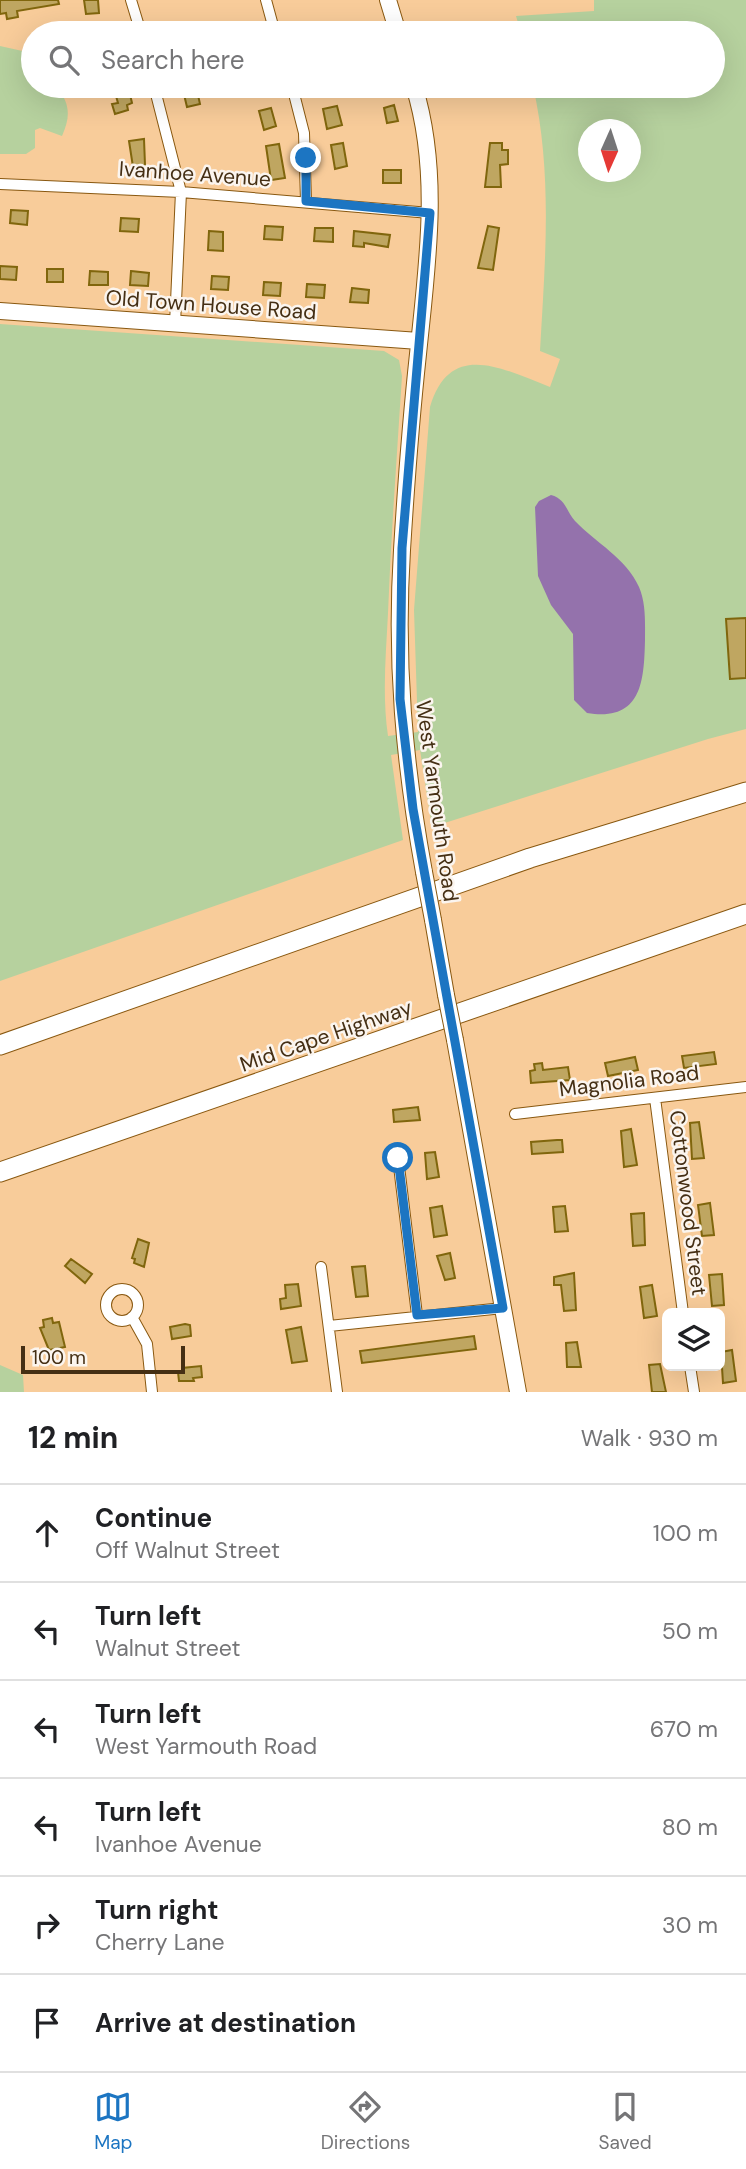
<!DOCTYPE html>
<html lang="en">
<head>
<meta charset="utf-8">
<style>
  body { margin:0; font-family:"DM Sans",sans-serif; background:#f2f2f2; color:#202124 }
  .controls { position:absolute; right:21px; bottom:21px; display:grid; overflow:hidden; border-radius:10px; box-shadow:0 7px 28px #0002 }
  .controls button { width:63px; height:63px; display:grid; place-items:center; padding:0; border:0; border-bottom:2px solid #e0e0e0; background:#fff; color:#202124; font:35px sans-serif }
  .compass { position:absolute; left:578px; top:119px; width:63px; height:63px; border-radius:50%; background:#fff; box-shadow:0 7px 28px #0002; rotate:183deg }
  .scale { position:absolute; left:21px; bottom:18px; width:164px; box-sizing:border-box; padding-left:7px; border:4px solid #452f14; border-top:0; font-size:19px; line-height:24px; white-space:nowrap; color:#452f14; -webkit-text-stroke:5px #fbf5ef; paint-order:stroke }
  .stop { position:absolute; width:21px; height:21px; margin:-16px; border:5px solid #1c75c2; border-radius:50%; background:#fff }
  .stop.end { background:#1c75c2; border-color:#fff; box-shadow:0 2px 7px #0008 }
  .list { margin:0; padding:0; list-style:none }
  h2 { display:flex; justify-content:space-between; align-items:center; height:91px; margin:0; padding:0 28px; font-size:30px }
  h2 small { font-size:23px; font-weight:400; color:#757577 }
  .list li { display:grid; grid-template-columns:46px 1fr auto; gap:21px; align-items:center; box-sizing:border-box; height:98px; padding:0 28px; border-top:2px solid #e0e0e0 }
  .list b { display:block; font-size:26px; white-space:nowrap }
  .list p { margin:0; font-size:23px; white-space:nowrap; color:#757577 }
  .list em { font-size:23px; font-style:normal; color:#757577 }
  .icon { flex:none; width:38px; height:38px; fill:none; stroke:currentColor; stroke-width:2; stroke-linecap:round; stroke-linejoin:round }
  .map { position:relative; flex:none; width:746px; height:1392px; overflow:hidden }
  .search { position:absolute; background:#fff; box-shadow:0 7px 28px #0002; left:21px; right:21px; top:21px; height:77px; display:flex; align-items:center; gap:18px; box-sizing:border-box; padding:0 24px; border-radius:38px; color:#757577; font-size:26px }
  .sheet { height:679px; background:#fff }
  nav { display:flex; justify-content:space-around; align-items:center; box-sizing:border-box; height:98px; border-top:2px solid #e0e0e0; background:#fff; font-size:19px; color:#757577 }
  nav a { display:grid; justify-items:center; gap:4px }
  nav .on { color:#1c75c2 }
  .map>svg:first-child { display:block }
  .green { fill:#b6d19e; fill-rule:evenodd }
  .water { fill:#9472ac }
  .building { fill:#bfa661; stroke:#80660d; stroke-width:2 }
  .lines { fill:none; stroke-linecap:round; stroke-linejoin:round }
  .minor-casing { stroke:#895810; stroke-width:12 }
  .secondary-casing { stroke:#895810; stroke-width:18 }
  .motorway-casing { stroke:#895810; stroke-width:21 }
  .minor { stroke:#fff; stroke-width:10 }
  .secondary { stroke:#fff; stroke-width:16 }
  .motorway { stroke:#fff; stroke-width:19 }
  .secondary-bridge-casing { stroke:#895810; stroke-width:18; stroke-linecap:butt }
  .secondary-bridge { stroke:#fff; stroke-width:16 }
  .route { stroke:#1c75c2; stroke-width:9 }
  .labels { text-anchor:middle; stroke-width:5; stroke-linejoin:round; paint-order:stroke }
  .street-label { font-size:21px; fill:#452f14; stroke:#fbf5ef }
</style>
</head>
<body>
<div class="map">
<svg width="746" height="1392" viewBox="0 0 746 1392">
  <rect width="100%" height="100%" fill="#f8cc9a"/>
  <path class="green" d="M 594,0 L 746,0 L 746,729 L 708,739 L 432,827 L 420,750 L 391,755 L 403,840 L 0,981 L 0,324 L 384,351 L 399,360 L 402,376 C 397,455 391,534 388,613 C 386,654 382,695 388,736 L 418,732 L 414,610 L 430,407 C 450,339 503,369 550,387 L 560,359 L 540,351 C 545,261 553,175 533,86 L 713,86 L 713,33 L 521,33 L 516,16 L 594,11 ZM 588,130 L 630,130 L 630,172 L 588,172 Z
    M 0,46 L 27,52 L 33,58 L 33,86 L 56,86 C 70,103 71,116 62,136 L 40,128 L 35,130 L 35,148 L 26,154 L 0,154 Z
    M 0,1365 L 23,1375 L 24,1392 L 0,1392 Z"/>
  <path class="water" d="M 551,495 C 566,499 566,511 575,521 C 596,543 626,558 639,587 C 646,603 645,622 645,640 C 644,681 642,722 587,713 L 574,700 L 573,634 L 551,605 L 538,576 L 535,507 L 539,501 Z"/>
  <path class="building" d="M 0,0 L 58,0 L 59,4 L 17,11 L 18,17 L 7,19 L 6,13 L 0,14 Z
    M 84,0 L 98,0 L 99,13 L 86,14 Z
    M 128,86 L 132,103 L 127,105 L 128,110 L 115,114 L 112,104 L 118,103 L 114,89 Z
    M 182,86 L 196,86 L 200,104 L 187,107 Z
    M 394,105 L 398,121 L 387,123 L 384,108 Z
    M 337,106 L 342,125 L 327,129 L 323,109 Z
    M 271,108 L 276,126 L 264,130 L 259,111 Z
    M 144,139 L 145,165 L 133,167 L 129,141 Z
    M 343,143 L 347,166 L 335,169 L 331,145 Z
    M 490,143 L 502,143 L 502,150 L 508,150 L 508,164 L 500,165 L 501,187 L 485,187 Z
    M 279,144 L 285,178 L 271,180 L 266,146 Z
    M 383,170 L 401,170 L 401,183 L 383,183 Z
    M 11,210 L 28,211 L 27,225 L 10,223 Z
    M 121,218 L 139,219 L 138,232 L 120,231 Z
    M 265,226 L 283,227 L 282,240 L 264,239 Z
    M 488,226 L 499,228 L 493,270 L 478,268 Z
    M 315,228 L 333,228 L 333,242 L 314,241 Z
    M 209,231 L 223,232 L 223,251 L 208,250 Z
    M 354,231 L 390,235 L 388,247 L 364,243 L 364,247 L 353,246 Z
    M 0,266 L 17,267 L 16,280 L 0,279 Z
    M 47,269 L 63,269 L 63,282 L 47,282 Z
    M 90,271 L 108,272 L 108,285 L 89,285 Z
    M 131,271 L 149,273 L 148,286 L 130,285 Z
    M 212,276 L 229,277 L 228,290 L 211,289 Z
    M 264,282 L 281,283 L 280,296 L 263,295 Z
    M 307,284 L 325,285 L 324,298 L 306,297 Z
    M 352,288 L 369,290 L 368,303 L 350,302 Z
    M 746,618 L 746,678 L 730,679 L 726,619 Z
    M 714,1052 L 716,1064 L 684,1068 L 682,1056 Z
    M 635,1057 L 638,1070 L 608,1076 L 605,1063 Z
    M 542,1063 L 543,1070 L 568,1067 L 570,1080 L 531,1083 L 530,1071 L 535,1070 L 534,1064 Z
    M 418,1107 L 420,1120 L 394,1122 L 393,1110 Z
    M 699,1122 L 704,1158 L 692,1159 L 690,1123 Z
    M 631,1129 L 637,1165 L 624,1167 L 621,1131 Z
    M 557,1140 L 562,1140 L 563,1152 L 532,1154 L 531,1142 Z
    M 435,1152 L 439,1177 L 427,1179 L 425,1153 Z
    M 710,1203 L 714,1235 L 702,1236 L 698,1205 Z
    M 442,1206 L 447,1235 L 434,1237 L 430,1208 Z
    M 565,1206 L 568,1231 L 555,1232 L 553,1207 Z
    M 644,1213 L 645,1245 L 633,1246 L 631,1214 Z
    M 138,1239 L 149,1243 L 144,1267 L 134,1263 L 135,1259 L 132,1258 Z
    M 450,1253 L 455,1278 L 445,1280 L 437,1256 Z
    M 71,1259 L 92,1274 L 85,1283 L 65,1266 Z
    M 365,1266 L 368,1296 L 356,1297 L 352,1267 Z
    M 574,1273 L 576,1310 L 564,1311 L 561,1285 L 554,1285 L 554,1277 Z
    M 722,1274 L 724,1305 L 712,1306 L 709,1275 Z
    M 298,1284 L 301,1306 L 281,1309 L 280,1299 L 286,1298 L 285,1285 Z
    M 652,1285 L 657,1316 L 644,1318 L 640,1287 Z
    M 52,1318 L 53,1323 L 59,1322 L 65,1347 L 49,1350 L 40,1328 L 44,1327 L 43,1320 Z
    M 185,1324 L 190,1325 L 191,1336 L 172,1339 L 170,1327 Z
    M 301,1327 L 307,1361 L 292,1363 L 286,1330 Z
    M 474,1336 L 476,1349 L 362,1363 L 360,1351 Z
    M 577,1342 L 581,1367 L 567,1367 L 566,1343 Z
    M 732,1350 L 736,1381 L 723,1383 L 721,1352 Z
    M 660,1364 L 666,1392 L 652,1392 L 649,1365 Z
    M 201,1366 L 202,1377 L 193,1378 L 194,1381 L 179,1381 L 178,1372 L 182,1372 L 182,1368 Z"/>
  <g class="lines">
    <g class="minor-casing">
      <path id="minor" d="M 131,0 L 141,33
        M 266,0 L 275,33
        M 154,86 L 181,192 L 175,324
        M 292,86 L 304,133 L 306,201
        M 0,184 L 181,192 L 430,213
        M 655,1098 L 683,1313
        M 515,1114 L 746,1087
        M 398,1158 L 417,1315
        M 321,1267 L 337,1392
        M106 1305a16 16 0 1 1 32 0a16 16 0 1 1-32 0Z
        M 132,1317 L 147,1344 L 152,1392
        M 329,1326 L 503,1308
        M 690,1366 L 694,1392"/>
    </g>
    <g class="secondary-casing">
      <path id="secondary" d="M 388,0 L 398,33
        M 414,86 C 441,173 427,266 418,354 C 411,419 406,485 402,550 C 395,662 404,762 424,872
        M 0,311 L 419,341
        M 433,920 L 446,995
        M 455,1040 L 518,1392"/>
    </g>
    <g class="motorway-casing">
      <path id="motorway" d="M 0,1045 L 530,858 L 746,792
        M 0,1172 L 746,914"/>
    </g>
    <use href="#minor" class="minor"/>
    <use href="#secondary" class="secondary"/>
    <use href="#motorway" class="motorway"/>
    <g class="secondary-bridge-casing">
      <path id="secondary-bridge" d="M 424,872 L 433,920
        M 446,995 L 455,1040"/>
    </g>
    <use href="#secondary-bridge" class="secondary-bridge"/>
  </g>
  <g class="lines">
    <path class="route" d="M 306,158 L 306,201 L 430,213 L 402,548 L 400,699 L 413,809 L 503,1308 L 417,1315 L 398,1158"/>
  </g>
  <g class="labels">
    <g class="street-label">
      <text transform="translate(195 174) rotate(4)" y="7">Ivanhoe Avenue</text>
      <text transform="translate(211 305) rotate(4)" y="7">Old Town House Road</text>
      <text transform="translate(437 801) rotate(82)" y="7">West Yarmouth Road</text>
      <text transform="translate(326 1036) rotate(-19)" y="7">Mid Cape Highway</text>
      <text transform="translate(629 1081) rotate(-7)" y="7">Magnolia Road</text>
      <text transform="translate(688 1203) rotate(83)" y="7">Cottonwood Street</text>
    </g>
  </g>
</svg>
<div class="controls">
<button><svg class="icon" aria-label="layers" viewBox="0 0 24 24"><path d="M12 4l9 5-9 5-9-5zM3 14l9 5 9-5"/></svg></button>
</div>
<svg class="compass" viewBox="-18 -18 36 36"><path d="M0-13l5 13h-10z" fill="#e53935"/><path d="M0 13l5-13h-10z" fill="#757577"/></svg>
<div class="scale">100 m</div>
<div class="stop" style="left:398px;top:1158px"></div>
<div class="stop end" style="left:306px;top:158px"></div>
<div class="search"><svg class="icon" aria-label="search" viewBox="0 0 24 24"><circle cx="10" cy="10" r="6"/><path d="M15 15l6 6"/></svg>Search here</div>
</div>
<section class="sheet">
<h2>12 min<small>Walk · 930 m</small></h2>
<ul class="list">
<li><svg class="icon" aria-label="ahead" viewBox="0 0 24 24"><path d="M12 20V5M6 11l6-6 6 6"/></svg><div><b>Continue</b><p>Off Walnut Street</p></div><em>100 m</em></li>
<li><svg class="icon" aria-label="left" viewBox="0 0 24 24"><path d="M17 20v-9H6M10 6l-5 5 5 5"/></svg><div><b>Turn left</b><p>Walnut Street</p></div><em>50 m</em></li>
<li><svg class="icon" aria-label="left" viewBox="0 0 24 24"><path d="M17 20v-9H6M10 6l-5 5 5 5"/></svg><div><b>Turn left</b><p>West Yarmouth Road</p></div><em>670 m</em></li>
<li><svg class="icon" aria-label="left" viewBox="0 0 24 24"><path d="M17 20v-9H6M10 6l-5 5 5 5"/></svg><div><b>Turn left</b><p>Ivanhoe Avenue</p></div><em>80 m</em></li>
<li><svg class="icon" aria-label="right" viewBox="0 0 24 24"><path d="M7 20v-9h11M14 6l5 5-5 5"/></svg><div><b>Turn right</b><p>Cherry Lane</p></div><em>30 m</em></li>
<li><svg class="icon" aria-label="arrive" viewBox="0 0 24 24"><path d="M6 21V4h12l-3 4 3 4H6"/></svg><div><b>Arrive at destination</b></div></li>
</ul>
</section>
<nav>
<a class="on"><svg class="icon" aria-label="map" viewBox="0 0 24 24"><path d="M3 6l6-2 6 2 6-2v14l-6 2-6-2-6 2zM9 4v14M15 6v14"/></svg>Map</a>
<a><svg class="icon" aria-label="directions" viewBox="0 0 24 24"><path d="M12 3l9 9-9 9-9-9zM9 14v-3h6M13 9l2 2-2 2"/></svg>Directions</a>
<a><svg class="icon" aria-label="saved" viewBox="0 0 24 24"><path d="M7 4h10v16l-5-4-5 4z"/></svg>Saved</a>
</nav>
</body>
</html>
